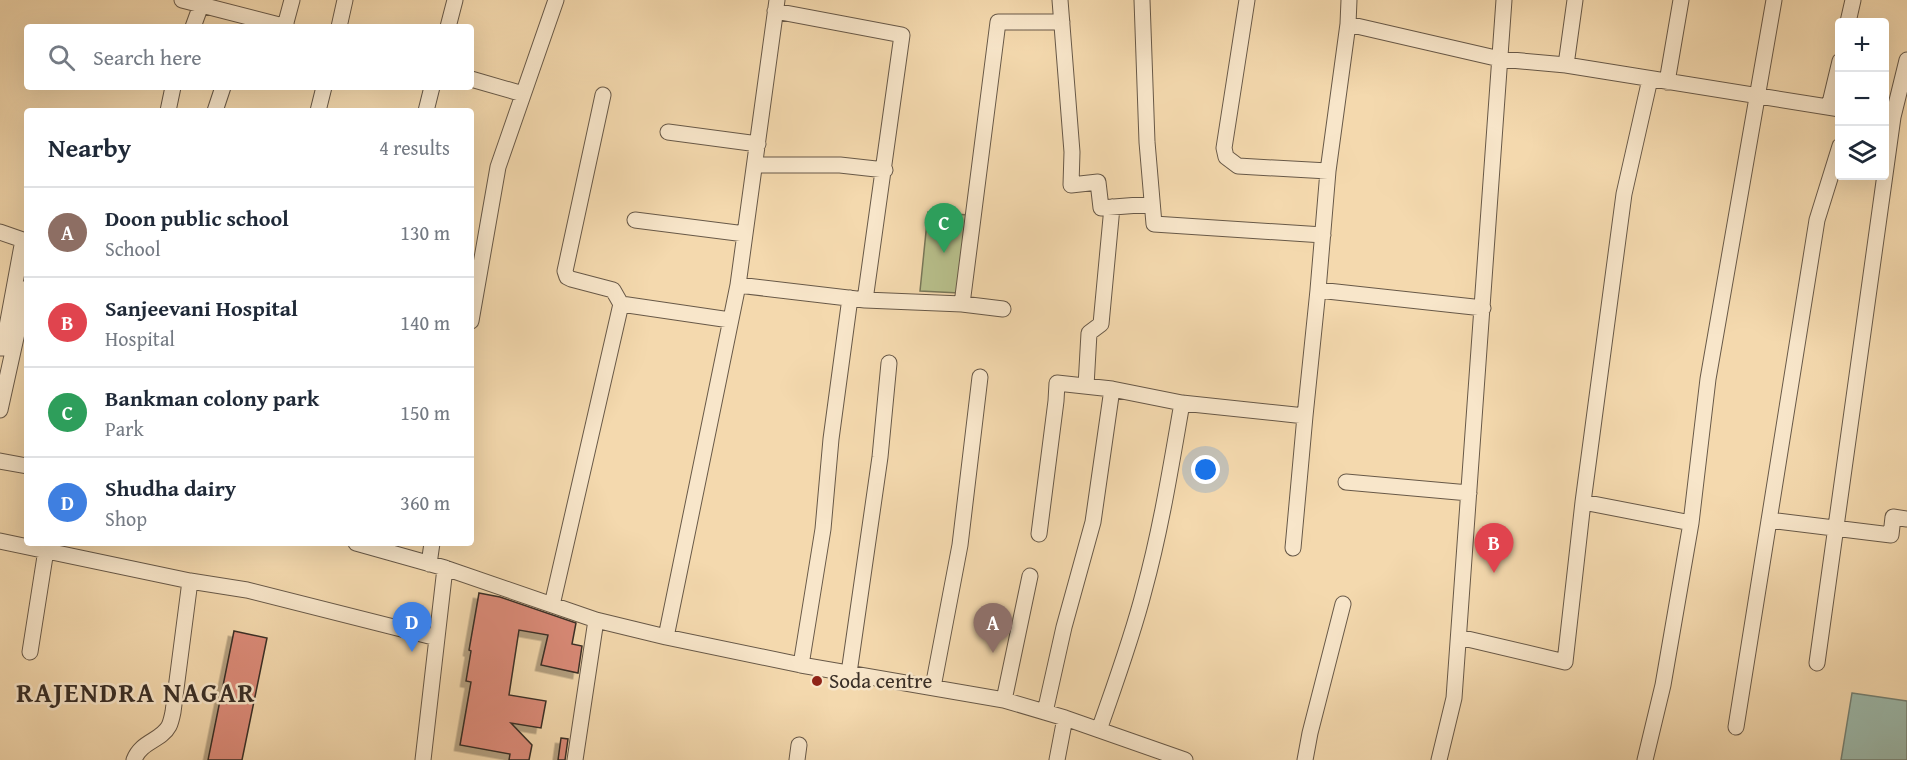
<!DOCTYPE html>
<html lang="en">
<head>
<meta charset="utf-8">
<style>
  body { margin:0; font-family:"Gentium Book Plus",serif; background:#f2f2f3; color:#1f2937 }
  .controls { position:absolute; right:18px; top:18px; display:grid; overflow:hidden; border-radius:6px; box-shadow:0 6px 24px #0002 }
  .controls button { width:54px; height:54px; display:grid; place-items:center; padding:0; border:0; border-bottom:2px solid #e0e1e3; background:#fff; color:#1f2937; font:30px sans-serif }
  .you { position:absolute; left:1206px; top:470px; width:21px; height:21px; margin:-15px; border:4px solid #fff; border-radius:50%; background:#1a73e8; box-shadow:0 0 0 9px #1a73e833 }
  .badge { display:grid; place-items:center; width:39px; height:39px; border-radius:50%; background:#111827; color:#fff; font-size:20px; font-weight:700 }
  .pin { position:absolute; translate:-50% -50px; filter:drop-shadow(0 2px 3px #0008) }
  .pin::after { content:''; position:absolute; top:32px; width:21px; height:18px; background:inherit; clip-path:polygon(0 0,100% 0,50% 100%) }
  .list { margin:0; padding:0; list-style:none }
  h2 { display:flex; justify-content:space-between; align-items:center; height:78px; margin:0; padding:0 24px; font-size:26px }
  h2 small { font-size:20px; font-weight:400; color:#747a83 }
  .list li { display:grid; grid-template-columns:39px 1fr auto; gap:18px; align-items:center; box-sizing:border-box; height:90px; padding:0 24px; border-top:2px solid #e0e1e3 }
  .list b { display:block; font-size:22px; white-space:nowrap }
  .list p { margin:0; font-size:20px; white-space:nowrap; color:#747a83 }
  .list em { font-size:20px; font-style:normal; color:#747a83 }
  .icon { flex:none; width:33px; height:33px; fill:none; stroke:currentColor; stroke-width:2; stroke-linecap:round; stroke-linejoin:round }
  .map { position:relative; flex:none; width:1907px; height:760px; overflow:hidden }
  .search { position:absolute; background:#fff; box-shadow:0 6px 24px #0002; left:24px; top:24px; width:450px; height:66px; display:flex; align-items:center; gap:15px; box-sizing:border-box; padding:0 21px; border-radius:6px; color:#747a83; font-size:22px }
  .panel { position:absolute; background:#fff; box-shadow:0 6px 24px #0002; left:24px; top:108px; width:450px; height:438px; border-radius:6px }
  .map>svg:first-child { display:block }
  .green { fill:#b8c08c; stroke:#787759; stroke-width:1.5 }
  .water { fill:#9cbaac; stroke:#748276; stroke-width:1.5 }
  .building { fill:#dc8b79; stroke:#392e26; stroke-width:1.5; filter:url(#shadow) }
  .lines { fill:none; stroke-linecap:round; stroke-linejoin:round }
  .minor-casing { stroke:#685948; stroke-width:17 }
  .minor { stroke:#f8e6ca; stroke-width:15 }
  .poi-dot { fill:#8f2418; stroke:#f8e6ca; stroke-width:2 }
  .labels { text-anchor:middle; stroke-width:5; stroke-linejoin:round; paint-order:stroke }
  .poi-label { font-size:21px; fill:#392e26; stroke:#f8e6ca; text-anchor:start }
  .district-label { font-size:27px; font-weight:bold; letter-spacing:1.5px; fill:#392e26; stroke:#f8e6ca }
</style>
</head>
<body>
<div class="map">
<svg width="1907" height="760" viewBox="0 0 1907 760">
  <defs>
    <filter id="shadow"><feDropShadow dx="-5.5" dy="5.5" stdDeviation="0" flood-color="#0004"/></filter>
  </defs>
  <rect width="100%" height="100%" fill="#f4d9ae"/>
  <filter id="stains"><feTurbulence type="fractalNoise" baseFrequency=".00333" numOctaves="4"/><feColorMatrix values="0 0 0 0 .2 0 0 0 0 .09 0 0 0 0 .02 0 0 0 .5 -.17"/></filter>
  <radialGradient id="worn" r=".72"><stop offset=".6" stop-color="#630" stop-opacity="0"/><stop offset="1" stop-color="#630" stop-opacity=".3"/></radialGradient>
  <path class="green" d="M 928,212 L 968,215 L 959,293 L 920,291 Z"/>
  <path class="water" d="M 1852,693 L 1907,701 L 1907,760 L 1841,760 Z"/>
  <path class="building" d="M 479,593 L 500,597 L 576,623 L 572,644 L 582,646 L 578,673 L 541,665 L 548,635 L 519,630 L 509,695 L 546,701 L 541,728 L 511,723 L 532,745 L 529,760 L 509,760 L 510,754 L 460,745 L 471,682 L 466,681 L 471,651 L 469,650 Z
    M 234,631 L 267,638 L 242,760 L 208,760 Z
    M 561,738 L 568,739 L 565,760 L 558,760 Z"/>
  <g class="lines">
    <g class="minor-casing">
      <path id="minor" d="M 182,0 L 287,27
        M 1060,0 L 1072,152 L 1071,185 L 1098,182 L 1101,208 L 1152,204
        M 1142,0 L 1147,142 L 1154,224 L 1323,235
        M 1247,0 L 1224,148 L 1226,157 L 1238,166 L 1328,171
        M 775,11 L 902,35 L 865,300
        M 1848,22 L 1853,0
        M 1348,24 L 1500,59 L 1566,65 L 1840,109
        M 285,26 L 292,0
        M 193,27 L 201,5
        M 339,27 L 345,0
        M 448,27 L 455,0
        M 1566,65 L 1575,0
        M 471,79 L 523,94
        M 1667,82 L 1681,0
        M 603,95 L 565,271 L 567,277 L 571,279 L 613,290 L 621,304
        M 1829,107 L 1840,61
        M 168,111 L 173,87
        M 215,111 L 223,87
        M 318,111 L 324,87
        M 426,111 L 432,87
        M 668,132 L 758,144
        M 756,165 L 840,165 L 885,170
        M 635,220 L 745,234
        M 0,232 L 23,240 L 3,348 L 0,348
        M 738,285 L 777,0
        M 1318,290 L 1328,171 L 1348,24 L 1349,0
        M 962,304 L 998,22 L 1062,22
        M 471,321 L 498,167 L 556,0
        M 1086,386 L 1089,333 L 1101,324 L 1112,207
        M 0,410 L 27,288
        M 0,461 L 27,466
        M 1346,482 L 1469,493
        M 1583,502 L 1691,523
        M 1769,520 L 1891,535 L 1893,517 L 1907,519
        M 1039,534 L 1056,401 L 1057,383 L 1112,389 L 1182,403 L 1305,416 L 1318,290 L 1483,308
        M 0,541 L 190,581 L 247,590 L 437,638
        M 356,543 L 445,568 L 596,620 L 666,637 L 801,665 L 1004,700 L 1065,718 L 1185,760
        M 1293,548 L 1305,416
        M 429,564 L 432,543
        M 552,605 L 621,304 L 730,320
        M 666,637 L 738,285 L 865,300 L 962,304 L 1003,309
        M 1459,637 L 1565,662 L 1583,502 L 1624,194 L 1650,79
        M 30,652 L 46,550
        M 1817,663 L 1893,117 L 1907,60
        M 801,665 L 823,529 L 831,439 L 850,298
        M 849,673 L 880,457 L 889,363
        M 933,687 L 960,545 L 980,377
        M 1004,700 L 1030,576
        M 1045,712 L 1064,627 L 1093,522 L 1112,389
        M 1736,727 L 1817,220 L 1840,146
        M 1099,730 C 1115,684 1132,638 1144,591 C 1161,529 1171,466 1182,403
        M 134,760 C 141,741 161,741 169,726 C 171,722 172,717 173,712 L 190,581
        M 423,760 L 445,568
        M 575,760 L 596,620
        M 797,760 L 799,745
        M 1057,760 L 1065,718
        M 1305,760 L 1310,733 L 1343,604
        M 1439,760 L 1454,698 L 1504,0
        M 1645,760 L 1663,685 L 1691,523 L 1708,379 L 1774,0"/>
    </g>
    <use href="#minor" class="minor"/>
  </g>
  <circle class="poi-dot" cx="817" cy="681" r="6"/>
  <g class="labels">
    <g class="poi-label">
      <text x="829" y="688">Soda centre</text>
    </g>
    <g class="district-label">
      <text x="136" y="702">RAJENDRA NAGAR</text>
    </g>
  </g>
  <rect width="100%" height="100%" filter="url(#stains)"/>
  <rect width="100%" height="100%" fill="url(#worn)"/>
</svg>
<div class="controls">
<button>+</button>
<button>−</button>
<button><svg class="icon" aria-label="layers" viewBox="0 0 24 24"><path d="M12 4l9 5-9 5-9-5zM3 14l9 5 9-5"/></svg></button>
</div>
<div class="you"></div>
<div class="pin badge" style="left:993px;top:653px;background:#8d6e63">A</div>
<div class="pin badge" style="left:1494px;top:573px;background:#e0444e">B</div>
<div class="pin badge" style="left:944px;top:253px;background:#2e9e5b">C</div>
<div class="pin badge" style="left:412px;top:652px;background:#3f7fe0">D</div>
<div class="search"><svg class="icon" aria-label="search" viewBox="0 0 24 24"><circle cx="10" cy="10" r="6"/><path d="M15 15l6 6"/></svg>Search here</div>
<section class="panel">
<h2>Nearby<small>4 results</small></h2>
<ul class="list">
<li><span class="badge" style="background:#8d6e63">A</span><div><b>Doon public school</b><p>School</p></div><em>130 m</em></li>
<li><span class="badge" style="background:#e0444e">B</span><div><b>Sanjeevani Hospital</b><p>Hospital</p></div><em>140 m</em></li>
<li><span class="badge" style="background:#2e9e5b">C</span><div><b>Bankman colony park</b><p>Park</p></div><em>150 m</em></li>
<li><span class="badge" style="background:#3f7fe0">D</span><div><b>Shudha dairy</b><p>Shop</p></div><em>360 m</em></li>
</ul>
</section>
</div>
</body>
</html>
